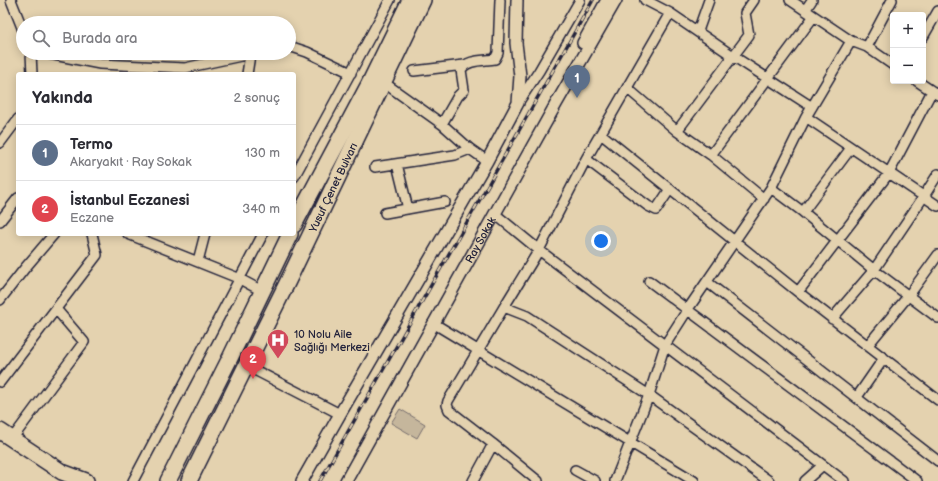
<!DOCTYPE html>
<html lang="tr">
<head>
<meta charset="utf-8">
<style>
  body { margin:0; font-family:"Balsamiq Sans",sans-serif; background:#f2f2f3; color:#2b2b33 }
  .controls { position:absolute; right:12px; top:12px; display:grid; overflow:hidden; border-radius:4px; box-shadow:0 2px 10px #0003 }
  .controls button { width:36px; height:36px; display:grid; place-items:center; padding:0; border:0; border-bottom:1px solid #e1e1e2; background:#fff; color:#2b2b33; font:20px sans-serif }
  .you { position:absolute; left:601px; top:241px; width:14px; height:14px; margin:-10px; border:3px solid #fff; border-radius:50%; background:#1a73e8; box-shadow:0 0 0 6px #1a73e833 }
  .badge { display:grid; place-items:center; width:26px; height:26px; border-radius:50%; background:#d1495b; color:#fff; font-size:13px; font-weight:700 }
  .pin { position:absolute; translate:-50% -33px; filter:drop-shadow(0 1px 2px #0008) }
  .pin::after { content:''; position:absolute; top:21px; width:14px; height:12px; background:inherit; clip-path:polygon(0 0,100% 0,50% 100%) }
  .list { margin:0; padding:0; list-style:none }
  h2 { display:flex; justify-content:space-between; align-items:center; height:52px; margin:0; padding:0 16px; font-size:17px }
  h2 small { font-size:13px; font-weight:400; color:#7c7c81 }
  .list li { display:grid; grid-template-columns:26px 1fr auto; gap:12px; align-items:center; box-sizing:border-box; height:56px; padding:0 16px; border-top:1px solid #e1e1e2 }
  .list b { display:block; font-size:15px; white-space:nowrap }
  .list p { margin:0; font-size:13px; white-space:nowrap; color:#7c7c81 }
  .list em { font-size:13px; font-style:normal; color:#7c7c81 }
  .icon { flex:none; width:22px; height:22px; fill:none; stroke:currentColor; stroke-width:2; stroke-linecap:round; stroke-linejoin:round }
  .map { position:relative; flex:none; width:938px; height:481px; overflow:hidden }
  .search { position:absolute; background:#fff; box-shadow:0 2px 10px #0003; left:16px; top:16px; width:280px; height:44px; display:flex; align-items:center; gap:10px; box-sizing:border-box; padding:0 14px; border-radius:22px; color:#7c7c81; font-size:15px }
  .panel { position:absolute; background:#fff; box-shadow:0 2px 10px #0003; left:16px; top:72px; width:280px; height:164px; border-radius:4px }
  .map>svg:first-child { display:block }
  .green { fill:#c5b69c; stroke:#746c6c }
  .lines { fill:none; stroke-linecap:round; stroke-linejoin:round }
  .minor-casing { stroke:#22223b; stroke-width:12 }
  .tertiary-casing { stroke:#22223b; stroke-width:14 }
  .trunk-casing { stroke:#22223b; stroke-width:18 }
  .minor { stroke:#e4d2af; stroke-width:9 }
  .tertiary { stroke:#e4d2af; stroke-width:11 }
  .trunk { stroke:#e4d2af; stroke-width:15 }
  .rail-casing { stroke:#22223b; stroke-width:3.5 }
  .rail { stroke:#e4d2af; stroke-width:2; stroke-dasharray:6; stroke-linecap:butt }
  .labels { text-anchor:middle; stroke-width:3.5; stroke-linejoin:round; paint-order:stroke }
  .street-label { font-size:11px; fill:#22223b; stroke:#e4d2af }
  .poi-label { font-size:11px; fill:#22223b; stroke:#e4d2af; text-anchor:start }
</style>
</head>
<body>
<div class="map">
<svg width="938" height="481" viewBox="0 0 938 481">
  <rect width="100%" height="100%" fill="#e4d2af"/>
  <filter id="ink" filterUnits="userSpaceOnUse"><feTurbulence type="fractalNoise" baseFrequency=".025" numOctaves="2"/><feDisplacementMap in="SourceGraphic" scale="8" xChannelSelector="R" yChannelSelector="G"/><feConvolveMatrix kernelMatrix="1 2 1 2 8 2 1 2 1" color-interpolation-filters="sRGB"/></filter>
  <g filter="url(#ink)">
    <path class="green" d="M 400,409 L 425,424 L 417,438 L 391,423 Z"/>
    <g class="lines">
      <g class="minor-casing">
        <path id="minor" d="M 11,0 L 23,30
          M 645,0 L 670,13 L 733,56 L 812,107
          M 790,0 L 851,41 L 867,47 L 893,65
          M 806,9 L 812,0
          M 698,31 L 709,0
          M 923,37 L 938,11
          M 289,46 L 307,52 L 351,73
          M 867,47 L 892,0
          M 31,53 L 32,74
          M 44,53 L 100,64 L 185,68 L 255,53
          M 414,71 L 464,65
          M 247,74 L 250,55
          M 917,81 L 938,95
          M 383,82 L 442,124 L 470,149 L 487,161
          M 627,88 L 677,131 L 711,155 L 764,199
          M 518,103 L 539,71 L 580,0
          M 806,117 L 938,206
          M 442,124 L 458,96 L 464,90 L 461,70 C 467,59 484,61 495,59 L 498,53 L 500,0
          M 677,131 L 749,35 L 745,13 L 754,0
          M 601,134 L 798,292 L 938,400
          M 0,143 L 18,119
          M 711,155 L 814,16
          M 586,159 L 648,206 L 656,210 L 670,189
          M 397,164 L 408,209
          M 375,167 L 455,155 L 470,149
          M 294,177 L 390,0
          M 771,188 L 803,212 L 874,270 L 938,318
          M 803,212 L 851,148
          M 385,213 L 445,202
          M 495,214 L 539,250 L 844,481
          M 0,221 L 18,198
          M 128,234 L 238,278 L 262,291
          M 198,261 L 205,234
          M 649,281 L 917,481
          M 707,282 L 938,461
          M 798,292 L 889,173 L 932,91
          M 0,300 L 25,268 L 54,234
          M 504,307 L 539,250 L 586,159 L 670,13
          M 832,319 L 874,270 L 924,196 L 938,174
          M 433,323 L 694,481
          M 868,345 L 909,295 L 938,255
          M 245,365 L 340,414
          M 0,382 L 97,255 L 92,234
          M 857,397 L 884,358
          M 12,439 L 84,342 L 56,309
          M 575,470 L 595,481
          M 133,481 L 263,234
          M 473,481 L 493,444
          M 538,481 L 493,444 L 449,410 L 447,405 L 448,401 L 504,307 L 527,316 L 649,395 L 769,481
          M 615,481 L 649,395 L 665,345 L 688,309 L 771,188 L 806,117 L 851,41
          M 805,481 L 823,465"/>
      </g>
      <g class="tertiary-casing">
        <g id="tertiary">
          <path d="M 583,43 L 607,0"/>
          <path d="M 302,481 L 340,414 L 487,161 L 518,103 L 520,76 L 516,43 L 517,0"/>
          <path id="s1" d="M 346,481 L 556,104 L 616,0"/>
        </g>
      </g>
      <g class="trunk-casing">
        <g id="trunk">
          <path d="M 294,225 L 369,84 L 410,0"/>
          <path d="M 0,431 L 62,472 L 86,481"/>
          <path d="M 168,481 L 231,356 L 290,234"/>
          <path id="s2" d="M 189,481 L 287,283 L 423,0"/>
        </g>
      </g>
      <use href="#minor" class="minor"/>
      <use href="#tertiary" class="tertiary"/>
      <use href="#trunk" class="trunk"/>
      <g class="rail-casing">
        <path id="rail" d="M 320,481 L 593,0"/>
      </g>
      <use href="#rail" class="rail"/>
    </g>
  </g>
  <defs>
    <g id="hospital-pin" transform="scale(1.15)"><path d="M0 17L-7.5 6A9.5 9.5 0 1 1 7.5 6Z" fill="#d1495b" stroke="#e4d2af"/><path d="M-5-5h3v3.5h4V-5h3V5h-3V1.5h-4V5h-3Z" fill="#fff"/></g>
  </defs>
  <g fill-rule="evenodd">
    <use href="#hospital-pin" x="278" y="340"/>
  </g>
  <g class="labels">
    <g class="street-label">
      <text dy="4" stroke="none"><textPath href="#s2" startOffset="327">Yusuf Çenet Bulvarı</textPath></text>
      <text dy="4" stroke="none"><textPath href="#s1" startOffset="276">Ray Sokak</textPath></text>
    </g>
    <g class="poi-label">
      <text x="294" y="338">10 Nolu Aile<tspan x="294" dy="13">Sağlığı Merkezi</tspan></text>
    </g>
  </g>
</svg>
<div class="controls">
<button>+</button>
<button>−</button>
</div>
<div class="you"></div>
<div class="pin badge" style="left:577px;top:98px;background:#5c6f8a">1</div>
<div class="pin badge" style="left:253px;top:379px;background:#e0444e">2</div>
<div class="search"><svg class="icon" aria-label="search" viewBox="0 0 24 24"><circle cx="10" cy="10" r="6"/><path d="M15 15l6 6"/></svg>Burada ara</div>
<section class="panel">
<h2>Yakında<small>2 sonuç</small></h2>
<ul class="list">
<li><span class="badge" style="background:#5c6f8a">1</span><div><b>Termo</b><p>Akaryakıt · Ray Sokak</p></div><em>130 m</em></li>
<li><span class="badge" style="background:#e0444e">2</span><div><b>İstanbul Eczanesi</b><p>Eczane</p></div><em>340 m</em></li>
</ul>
</section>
</div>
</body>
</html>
